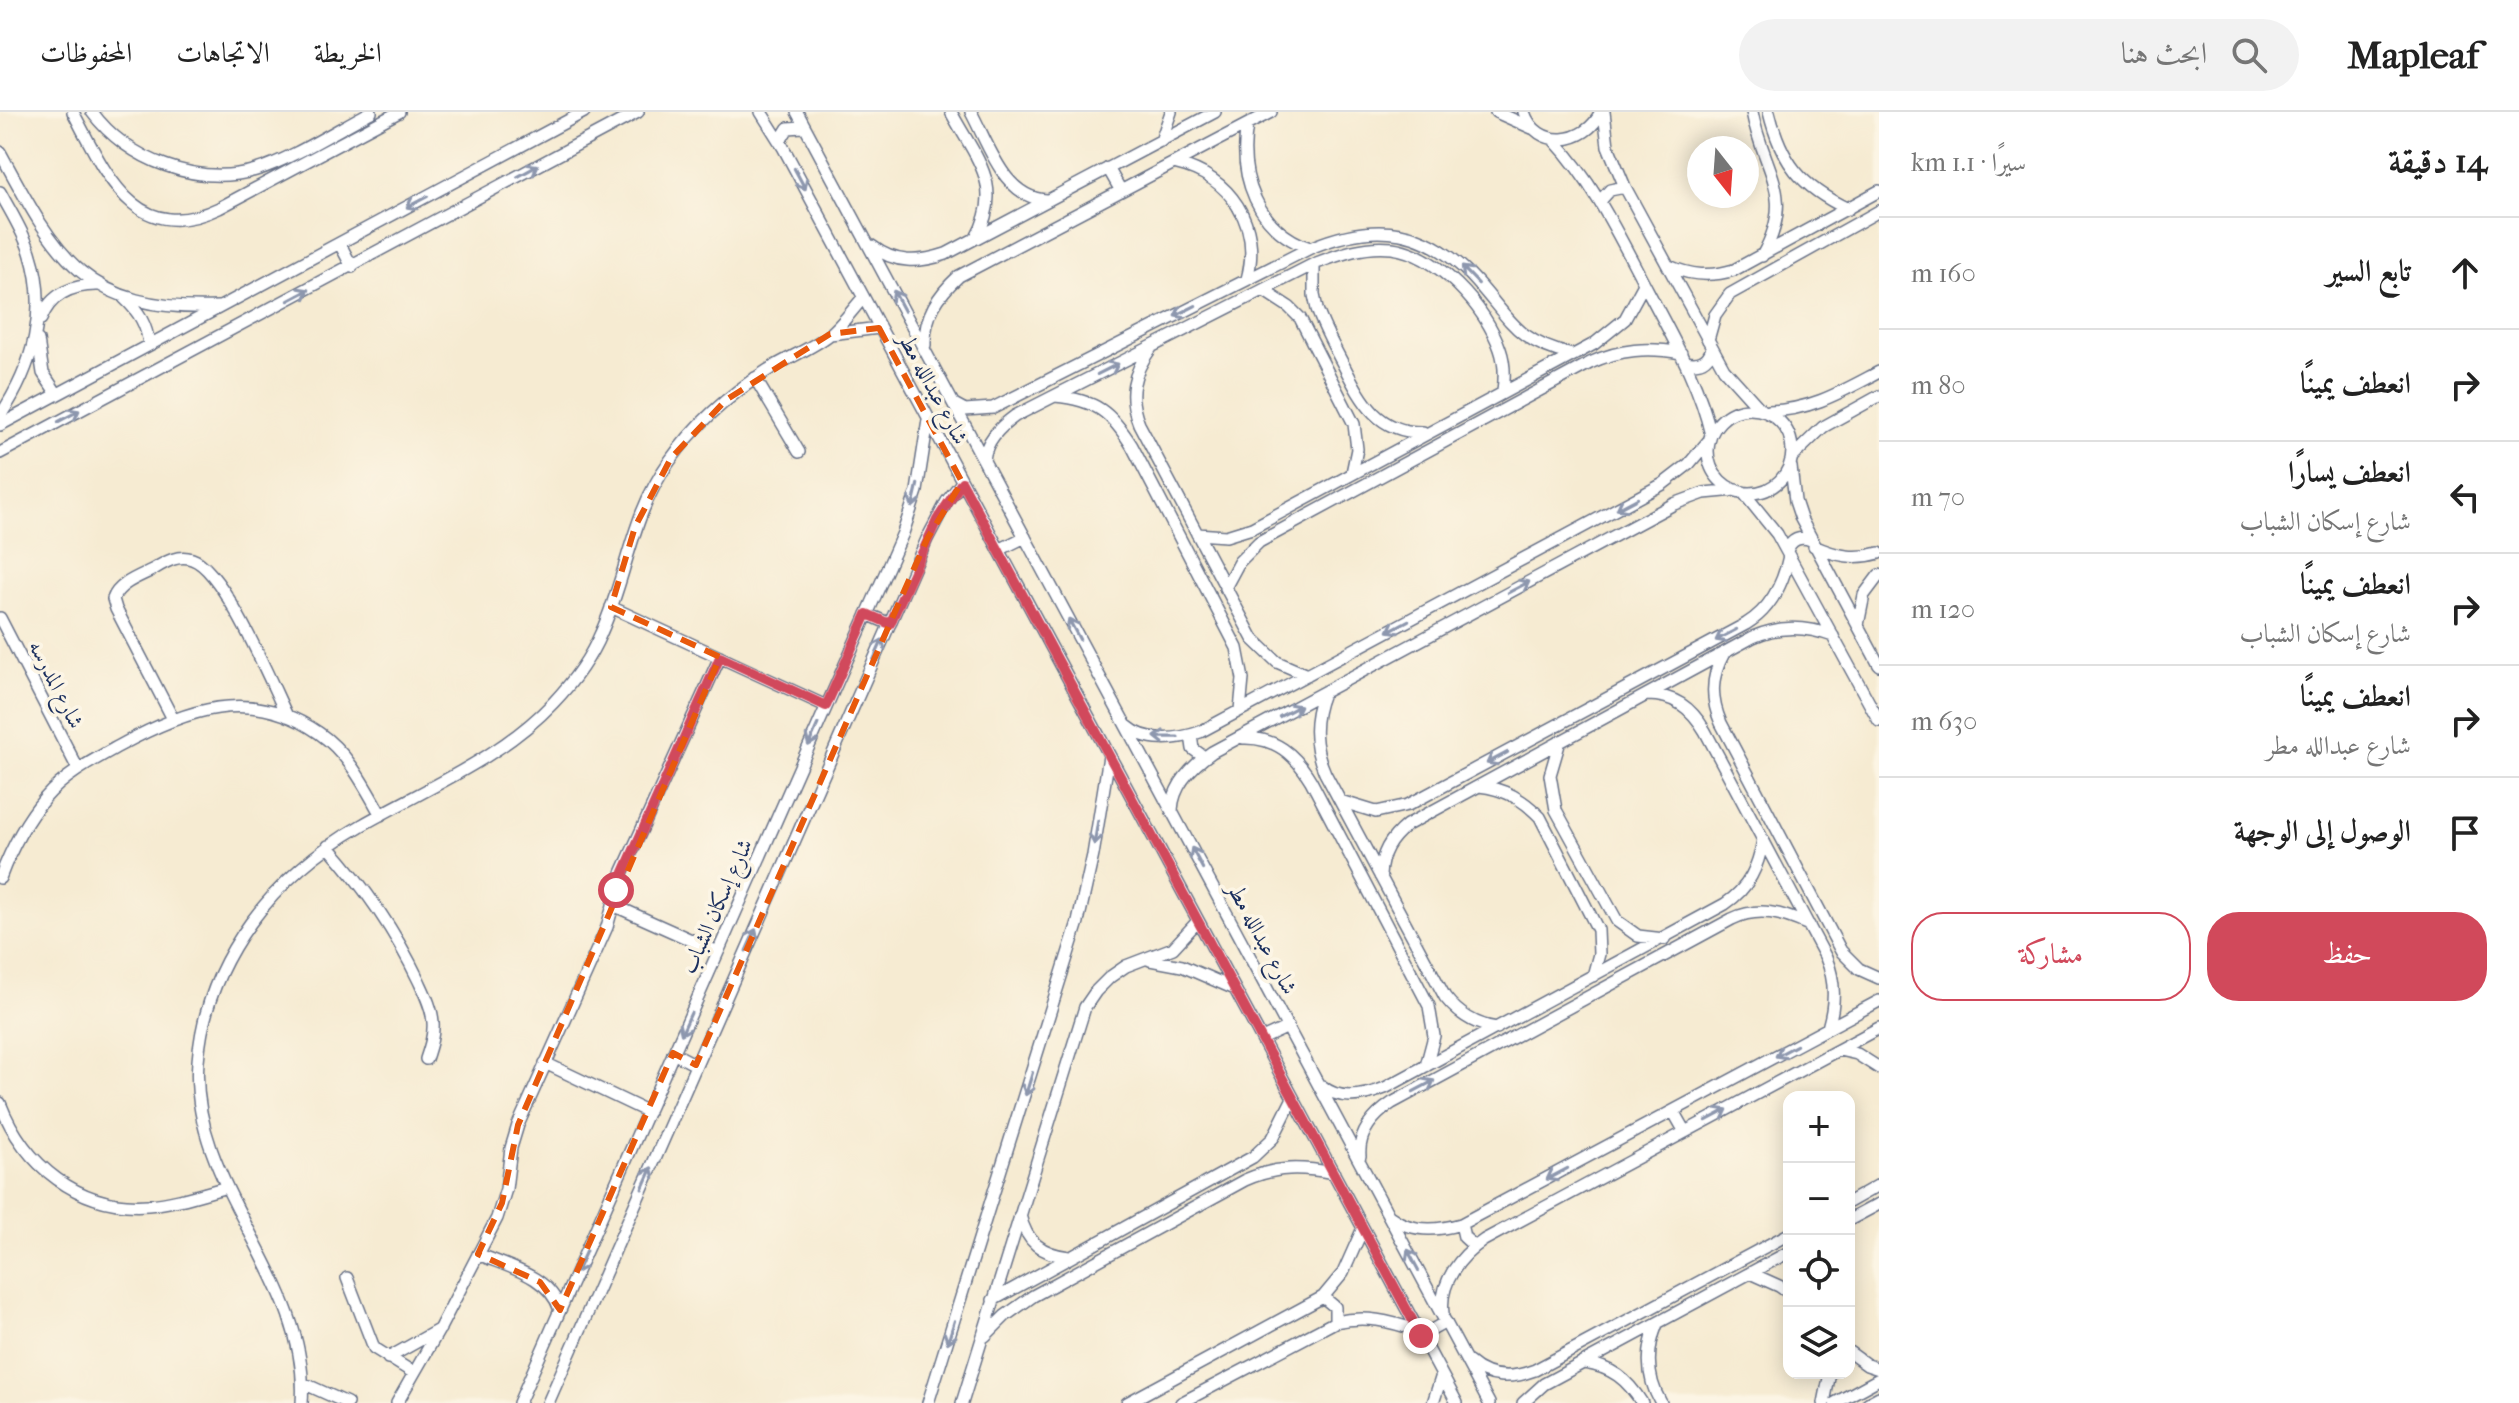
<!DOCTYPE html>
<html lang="ar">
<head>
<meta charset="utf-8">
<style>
  body { margin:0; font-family:"IM FELL French Canon",Amiri,serif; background:#f2f2f2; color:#222; direction:rtl }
  .controls { position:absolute; right:24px; bottom:24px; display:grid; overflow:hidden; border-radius:16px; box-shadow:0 4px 20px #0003 }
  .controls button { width:72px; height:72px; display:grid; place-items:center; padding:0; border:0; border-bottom:2px solid #e0e0e0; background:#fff; color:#222; font:40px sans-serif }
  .compass { position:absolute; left:1687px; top:24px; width:72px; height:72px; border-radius:50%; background:#fff; box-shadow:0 4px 20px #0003; rotate:163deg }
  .stop { position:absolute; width:24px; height:24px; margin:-18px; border:6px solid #d1495b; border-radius:50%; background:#fff }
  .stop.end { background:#d1495b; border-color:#fff; box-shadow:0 2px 8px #0008 }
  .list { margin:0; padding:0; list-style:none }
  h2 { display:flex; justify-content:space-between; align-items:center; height:104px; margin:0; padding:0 32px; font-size:34px }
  h2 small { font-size:26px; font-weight:400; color:#767676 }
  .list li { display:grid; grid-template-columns:52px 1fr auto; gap:24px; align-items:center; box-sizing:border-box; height:112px; padding:0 32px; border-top:2px solid #e0e0e0 }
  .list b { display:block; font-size:30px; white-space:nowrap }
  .list p { margin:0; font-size:26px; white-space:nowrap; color:#767676 }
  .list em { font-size:26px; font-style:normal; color:#767676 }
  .actions { display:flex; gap:16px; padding:24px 32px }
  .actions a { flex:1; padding:18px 0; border:2px solid #d1495b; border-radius:32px; text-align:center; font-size:28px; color:#d1495b }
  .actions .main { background:#d1495b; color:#fff }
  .icon { flex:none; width:44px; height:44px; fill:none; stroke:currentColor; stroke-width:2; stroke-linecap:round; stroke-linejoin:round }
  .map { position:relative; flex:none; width:1879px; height:1291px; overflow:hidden; direction:ltr }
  header { display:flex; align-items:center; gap:48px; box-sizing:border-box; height:112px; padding:0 40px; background:#fff; border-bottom:2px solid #e0e0e0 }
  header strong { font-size:38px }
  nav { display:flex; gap:44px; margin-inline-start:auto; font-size:28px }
  .search { width:560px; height:72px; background:#f2f2f2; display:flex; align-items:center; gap:20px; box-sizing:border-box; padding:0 28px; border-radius:44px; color:#767676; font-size:30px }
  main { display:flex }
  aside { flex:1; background:#fff }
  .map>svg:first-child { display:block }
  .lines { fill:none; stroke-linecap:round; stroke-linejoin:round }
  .minor-casing { stroke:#687187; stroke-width:14 }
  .minor { stroke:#fff; stroke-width:11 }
  .oneway { stroke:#8d97ae }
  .route { stroke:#d1495b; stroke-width:10 }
  .marked { fill:none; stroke:#e8590c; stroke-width:6; stroke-dasharray:16 10; stroke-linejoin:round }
  .labels { text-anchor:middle; stroke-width:7; stroke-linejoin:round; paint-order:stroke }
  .street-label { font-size:22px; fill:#1b2f5e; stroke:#fcf5e5 }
</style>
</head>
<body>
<header>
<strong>Mapleaf</strong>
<div class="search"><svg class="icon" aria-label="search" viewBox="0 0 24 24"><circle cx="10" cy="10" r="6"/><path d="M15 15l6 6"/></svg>ابحث هنا</div>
<nav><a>الخريطة</a><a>الاتجاهات</a><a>المحفوظات</a></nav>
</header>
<main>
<aside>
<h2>14 دقيقة<small>سيرًا · 1.1 km</small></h2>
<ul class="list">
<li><svg class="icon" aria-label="ahead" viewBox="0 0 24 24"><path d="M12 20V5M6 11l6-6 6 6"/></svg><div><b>تابع السير</b></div><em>160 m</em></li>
<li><svg class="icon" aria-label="right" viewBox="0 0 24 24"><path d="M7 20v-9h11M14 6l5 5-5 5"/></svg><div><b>انعطف يمينًا</b></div><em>80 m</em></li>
<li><svg class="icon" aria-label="left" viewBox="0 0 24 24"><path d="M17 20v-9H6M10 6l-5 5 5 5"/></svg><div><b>انعطف يسارًا</b><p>شارع إسكان الشباب</p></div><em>70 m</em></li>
<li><svg class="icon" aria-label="right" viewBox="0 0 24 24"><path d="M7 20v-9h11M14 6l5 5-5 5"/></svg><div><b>انعطف يمينًا</b><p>شارع إسكان الشباب</p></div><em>120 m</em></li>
<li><svg class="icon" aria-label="right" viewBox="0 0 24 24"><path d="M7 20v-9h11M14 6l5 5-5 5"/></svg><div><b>انعطف يمينًا</b><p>شارع عبدالله مطر</p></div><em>630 m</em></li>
<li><svg class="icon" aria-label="arrive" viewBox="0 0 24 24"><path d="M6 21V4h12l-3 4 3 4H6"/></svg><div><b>الوصول إلى الوجهة</b></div></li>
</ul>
<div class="actions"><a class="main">حفظ</a><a>مشاركة</a></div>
</aside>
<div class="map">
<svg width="1879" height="1291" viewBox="0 0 1879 1291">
  <rect width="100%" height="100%" fill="#fcf5e5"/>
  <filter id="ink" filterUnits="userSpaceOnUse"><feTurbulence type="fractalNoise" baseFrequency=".0125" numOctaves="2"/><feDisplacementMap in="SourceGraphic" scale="16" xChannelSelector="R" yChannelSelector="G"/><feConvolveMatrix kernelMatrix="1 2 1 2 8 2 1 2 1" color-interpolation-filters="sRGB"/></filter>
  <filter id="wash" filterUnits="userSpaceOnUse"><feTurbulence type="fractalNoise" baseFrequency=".006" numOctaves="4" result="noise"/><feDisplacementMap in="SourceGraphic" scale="32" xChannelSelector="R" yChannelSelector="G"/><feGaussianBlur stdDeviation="1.8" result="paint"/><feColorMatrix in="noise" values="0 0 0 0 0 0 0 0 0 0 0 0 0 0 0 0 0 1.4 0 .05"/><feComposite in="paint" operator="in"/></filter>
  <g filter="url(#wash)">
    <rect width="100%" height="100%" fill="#f6ebd2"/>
  </g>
  <g filter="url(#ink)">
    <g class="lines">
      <g class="minor-casing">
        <path id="minor" d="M 73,0 C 106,62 135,136 219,96 L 399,0
          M 92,0 C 127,48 198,75 256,58 C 290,48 338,17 371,0
          M 761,0 L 783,35 L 1457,1291
          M 797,0 L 1489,1291
          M 951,0 C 976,47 1005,74 976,126
          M 971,0 C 989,33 1004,86 1047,88
          M 1496,0 L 1532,16
          M 1524,0 C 1537,39 1586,33 1601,0
          M 1604,0 L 1608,34 L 1625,75 L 1724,257 L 1761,298
          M 1752,0 C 1763,59 1797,82 1762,144
          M 1769,0 C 1781,50 1801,75 1848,97
          M 1247,13 C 1238,64 1257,118 1310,136
          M 1553,27 C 1594,71 1619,124 1647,177 C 1672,225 1699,270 1711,323
          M 780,29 L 788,16 L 803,15
          M 1161,29 L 1171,0
          M 0,40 C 57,146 85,200 218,195
          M 1177,52 C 1230,64 1262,113 1247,167
          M 1108,56 L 1121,79
          M 0,80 C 10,99 23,119 30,140 C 49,198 33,255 0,304
          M 1600,89 L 1610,78 L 1625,75
          M 340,132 L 352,155
          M 872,134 C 895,152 919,151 946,142 L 1215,0
          M 1314,152 L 1314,183 L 1317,197 C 1324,217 1334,235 1344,254 C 1362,289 1378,321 1423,320
          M 1669,154 C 1691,164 1711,165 1734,158 L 1879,79
          M 1263,178 L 1289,195 L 1300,206 L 1354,312 L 1357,337 L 1352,361
          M 124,186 C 139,200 147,213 149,233
          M 41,207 C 51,181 74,172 101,173
          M 830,222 L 879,216
          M 38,228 L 43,261 L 57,282
          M 1708,228 L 1715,203 L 1730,182 L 1879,99
          M 925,233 C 924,204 938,183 959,164 L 1271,0
          M 1151,236 C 1133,261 1127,283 1139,312 L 1253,527 L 1277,550 L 1307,563
          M 1686,250 C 1699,253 1708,249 1712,236
          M 755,266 L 799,340
          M 1055,284 C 1096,288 1111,300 1132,334 L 1237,536 L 1243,567 L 1240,598
          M 954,292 L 965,298 L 993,296 L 1310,136 C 1376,108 1428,115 1477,170 C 1511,208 1517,230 1572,243
          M1708 339a42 42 0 1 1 84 0a42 42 0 1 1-84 0Z
          M 1768,299 C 1810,299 1843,279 1879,260
          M 0,313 L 584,0
          M 0,341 L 638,0
          M 1792,345 L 1823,315 L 1879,284
          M 984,349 C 985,329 1000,315 1015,304 L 1314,152 C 1340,142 1364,133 1392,136 C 1437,142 1486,195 1500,237 C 1505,251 1505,265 1503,279
          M 1791,355 L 1795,389 L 1801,407 L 1879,553
          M 1743,380 L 1777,422 L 1879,609
          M 1197,422 L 1226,424 L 1252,416 L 1594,232 L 1625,207 L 1644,172
          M 1814,434 C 1836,444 1856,448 1879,441
          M 999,438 L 1025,425
          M 1787,439 C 1791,427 1800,424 1811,428
          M 1225,476 L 1239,450 L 1259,430 L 1590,251 C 1620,237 1648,235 1681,241
          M 611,495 L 826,594
          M 867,502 L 890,512
          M 0,506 L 78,657
          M 1858,513 L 1864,483 L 1879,463
          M 1724,541 C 1711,564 1710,586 1721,611 L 1841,839 L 1859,857 L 1879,866
          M 1323,581 C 1312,609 1313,634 1325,661 L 1445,885 C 1459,903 1475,913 1497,916
          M 1647,583 C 1674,583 1691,595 1705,619 L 1826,846 C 1836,870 1835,892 1828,916
          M 173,607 L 116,497 L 113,487 C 118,472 138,465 152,458 C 164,451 177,442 192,447 C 224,457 271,571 287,604
          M 1127,614 C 1146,631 1177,628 1200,620 L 1663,372 L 1689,352 L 1710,327
          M 1191,623 L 1193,637 L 1204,645
          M 1243,626 C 1275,625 1295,642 1311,669 L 1429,894 L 1434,924 L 1426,954
          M 1560,629 L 1550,663 L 1556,698 L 1617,809 L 1638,824 L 1664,827
          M 1479,674 C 1505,677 1523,687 1540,705 L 1598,818 L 1599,842 L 1593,864
          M 1340,689 L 1376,700 L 1408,693 L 1746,512 C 1771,497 1783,472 1789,444
          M 1172,698 C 1173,673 1192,654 1212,640 L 1674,392 L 1704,381 L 1736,378
          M 328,734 C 365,775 395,819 419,869 C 425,882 432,896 433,910 C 434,923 430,935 426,947
          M 1380,764 C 1381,741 1390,727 1407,713 L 1753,525 C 1780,513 1806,514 1833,524
          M 0,766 C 11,737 25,709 45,686 C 65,663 92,649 119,634 C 184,598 251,573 319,621 C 348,641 364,673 381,703
          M 613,793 L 718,840
          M 1150,848 L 1182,854 L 1235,877
          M 1262,927 L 1288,915
          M 1839,938 L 1857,942 L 1879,956
          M 673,941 L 696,953
          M 545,951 L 648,1000
          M 1322,974 C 1340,990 1365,984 1385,976 L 1725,792 C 1749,776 1758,755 1763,728
          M 0,991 C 24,1053 79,1098 148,1093 C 175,1091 201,1082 227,1075
          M 1673,999 L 1685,1020
          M 1360,1044 C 1358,1021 1374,1003 1392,991 L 1732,807 C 1759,794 1782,801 1809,813
          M 1849,1090 L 1879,1073
          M 1020,1103 C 1026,1130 1042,1142 1069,1145
          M 1391,1105 C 1412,1121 1437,1119 1461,1112 L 1879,889
          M 1849,1108 L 1879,1092
          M 1461,1112 L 1464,1125 L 1474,1134
          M 478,1142 C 508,1155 550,1164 560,1198
          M 1750,1161 L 1779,1174 L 1789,1181
          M 347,1166 L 374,1236 L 414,1261
          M 1323,1185 L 1335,1195 L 1335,1210
          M 993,1188 L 1253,1045 L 1273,1026 L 1293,986
          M 1443,1201 C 1439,1171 1460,1144 1484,1128 L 1879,916
          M 1657,1212 C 1646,1239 1646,1265 1661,1291
          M 985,1224 L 1005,1204 L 1033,1184 L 1245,1068 C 1277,1054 1301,1055 1334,1061
          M 1421,1224 L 1446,1210
          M 1849,1240 L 1867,1253 L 1879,1257
          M 388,1246 L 440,1217
          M 1469,1250 C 1488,1267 1512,1267 1535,1258 L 1789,1122
          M 1584,1251 C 1612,1255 1627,1267 1642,1291
          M 303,1271 L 347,1291
          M 302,1291 C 311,1166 188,1074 198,949 C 206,846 275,763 362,713 C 427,676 501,646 553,591 C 573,570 590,547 601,521 C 628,462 630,405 669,350 C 695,313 730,282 768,258 C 787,246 811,237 829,223 C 842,213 852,198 863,186
          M 397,1291 L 440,1216 L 497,1106 L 506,1077 L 511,1036 L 518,1013 L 607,815 L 622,761 L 720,545
          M 519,1291 L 903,421 L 917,379 L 928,308
          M 548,1291 L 927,427 L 947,389 L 962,370
          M 928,1291 L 1078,810 L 1093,743 L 1109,644
          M 962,1291 L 1085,895 L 1096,879 L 1110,865 L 1126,854 L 1173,836 L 1198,809
          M 1127,1291 L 1323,1185 L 1343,1161 L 1363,1116
          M 1181,1291 L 1335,1210 C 1366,1203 1389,1209 1419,1219
          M 1433,1291 L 1442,1263
          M 1523,1291 L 1544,1272 L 1789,1140
          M 1824,1291 L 1830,1261
          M 1835,1291 L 1879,1267
          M 1868,1291 L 1879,1285"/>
      </g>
      <use href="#minor" class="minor"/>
    </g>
    <defs><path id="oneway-shaft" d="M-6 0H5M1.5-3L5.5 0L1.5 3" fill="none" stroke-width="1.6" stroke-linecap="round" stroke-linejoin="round" transform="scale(2)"/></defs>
    <g class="oneway">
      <use href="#oneway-shaft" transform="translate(528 59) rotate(-29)"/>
      <use href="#oneway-shaft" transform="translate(800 67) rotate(62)"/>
      <use href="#oneway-shaft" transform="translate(417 90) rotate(152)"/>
      <use href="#oneway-shaft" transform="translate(1470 163) rotate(-134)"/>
      <use href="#oneway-shaft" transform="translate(299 183) rotate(-28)"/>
      <use href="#oneway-shaft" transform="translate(899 189) rotate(-118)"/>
      <use href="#oneway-shaft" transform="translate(1185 199) rotate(153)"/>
      <use href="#oneway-shaft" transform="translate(1108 257) rotate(-27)"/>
      <use href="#oneway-shaft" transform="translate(69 304) rotate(-28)"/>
      <use href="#oneway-shaft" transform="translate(915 384) rotate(103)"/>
      <use href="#oneway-shaft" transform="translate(1627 392) rotate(152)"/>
      <use href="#oneway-shaft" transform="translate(1519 475) rotate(-28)"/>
      <use href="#oneway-shaft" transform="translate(1398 514) rotate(152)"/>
      <use href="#oneway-shaft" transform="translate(1074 517) rotate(-118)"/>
      <use href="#oneway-shaft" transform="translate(1726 523) rotate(152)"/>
      <use href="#oneway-shaft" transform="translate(878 538) rotate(-66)"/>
      <use href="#oneway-shaft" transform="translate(1290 599) rotate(-28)"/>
      <use href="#oneway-shaft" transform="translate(813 623) rotate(114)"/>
      <use href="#oneway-shaft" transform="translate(1166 625) rotate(-179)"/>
      <use href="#oneway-shaft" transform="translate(1497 646) rotate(152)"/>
      <use href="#oneway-shaft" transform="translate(1096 721) rotate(99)"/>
      <use href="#oneway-shaft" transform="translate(1197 746) rotate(-118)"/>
      <use href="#oneway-shaft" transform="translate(751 828) rotate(-66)"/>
      <use href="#oneway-shaft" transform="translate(686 912) rotate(114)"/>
      <use href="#oneway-shaft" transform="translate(1786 939) rotate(152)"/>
      <use href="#oneway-shaft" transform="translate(1029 972) rotate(107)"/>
      <use href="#oneway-shaft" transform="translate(1424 974) rotate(-28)"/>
      <use href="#oneway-shaft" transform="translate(1717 1003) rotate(-28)"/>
      <use href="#oneway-shaft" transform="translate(1557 1062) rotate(152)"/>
      <use href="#oneway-shaft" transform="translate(647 1066) rotate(-66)"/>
      <use href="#oneway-shaft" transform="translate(1413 1148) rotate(-118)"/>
      <use href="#oneway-shaft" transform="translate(581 1150) rotate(114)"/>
      <use href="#oneway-shaft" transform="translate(951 1220) rotate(107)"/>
    </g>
  </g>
  <g class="lines" filter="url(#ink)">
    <path class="route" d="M 616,778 L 720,545 L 826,594 L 867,502 L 890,512 L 937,408 L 962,370 L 1421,1224"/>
  </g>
  <path class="marked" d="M 879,216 L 962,370 L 927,427 L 696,953 L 673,941 L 560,1198 L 540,1170 L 478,1142 L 502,1091 L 518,1013 L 720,545 L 611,495 L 635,415 L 671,346 L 726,288 L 830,222 Z"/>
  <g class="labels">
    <g class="street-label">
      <text transform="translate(934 276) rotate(62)" y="8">شارع عبدالله مطر</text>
      <text transform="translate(57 572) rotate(63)" y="8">شارع المدرسه</text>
      <text transform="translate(716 794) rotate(-66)" y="8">شارع إسكان الشباب</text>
      <text transform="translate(1263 826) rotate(62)" y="8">شارع عبدالله مطر</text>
    </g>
  </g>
</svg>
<div class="controls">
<button>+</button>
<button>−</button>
<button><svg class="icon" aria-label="locate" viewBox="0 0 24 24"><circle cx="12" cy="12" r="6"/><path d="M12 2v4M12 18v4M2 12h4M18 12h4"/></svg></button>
<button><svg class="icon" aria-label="layers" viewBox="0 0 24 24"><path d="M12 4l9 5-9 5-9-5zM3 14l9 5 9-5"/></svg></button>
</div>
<svg class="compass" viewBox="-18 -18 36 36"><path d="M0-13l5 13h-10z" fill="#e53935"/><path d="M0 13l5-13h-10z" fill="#767676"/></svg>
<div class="stop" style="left:616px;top:778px"></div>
<div class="stop end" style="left:1421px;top:1224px"></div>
</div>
</main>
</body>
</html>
